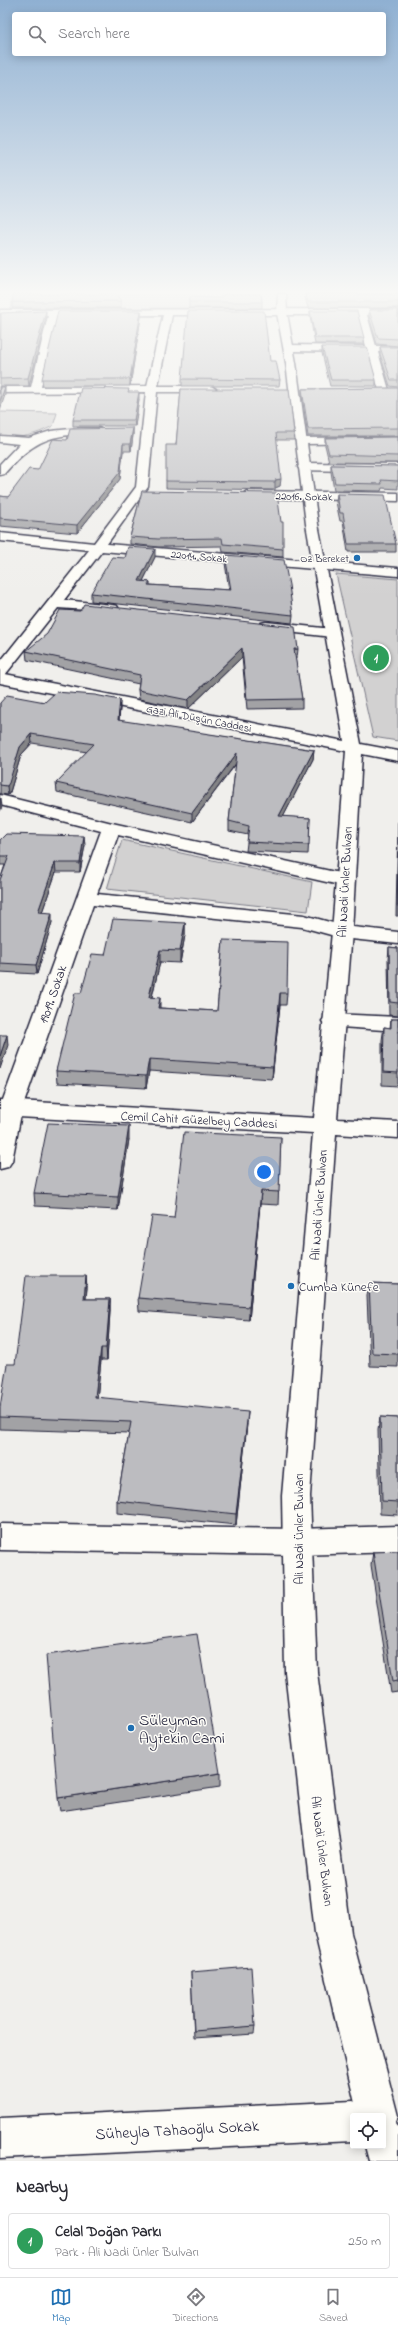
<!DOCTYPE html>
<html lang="en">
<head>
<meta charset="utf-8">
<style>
  body { margin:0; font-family:"Indie Flower",sans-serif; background:#f7f7f7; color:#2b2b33 }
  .controls { position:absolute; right:12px; bottom:12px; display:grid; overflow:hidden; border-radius:4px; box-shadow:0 2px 10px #0003 }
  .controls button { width:36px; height:36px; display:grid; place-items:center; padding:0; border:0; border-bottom:1px solid #e1e1e2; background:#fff; color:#2b2b33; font:20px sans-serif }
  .you { position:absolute; left:264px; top:1172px; width:14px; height:14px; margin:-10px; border:3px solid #fff; border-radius:50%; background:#1a73e8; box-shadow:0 0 0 6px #1a73e833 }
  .badge { display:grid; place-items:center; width:26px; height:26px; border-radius:50%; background:#1f6fb2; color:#fff; font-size:13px; font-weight:700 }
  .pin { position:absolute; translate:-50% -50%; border:2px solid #fff; box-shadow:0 1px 4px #0006 }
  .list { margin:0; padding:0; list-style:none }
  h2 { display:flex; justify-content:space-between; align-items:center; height:52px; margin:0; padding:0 16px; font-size:17px }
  h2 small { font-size:13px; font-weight:400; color:#7c7c81 }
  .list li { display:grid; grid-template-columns:26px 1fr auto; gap:12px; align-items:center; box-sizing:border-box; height:56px; margin:0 8px 8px; padding:0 8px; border:1px solid #e1e1e2; border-radius:4px }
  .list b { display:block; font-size:15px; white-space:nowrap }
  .list p { margin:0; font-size:13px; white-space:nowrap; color:#7c7c81 }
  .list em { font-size:13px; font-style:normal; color:#7c7c81 }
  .icon { flex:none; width:22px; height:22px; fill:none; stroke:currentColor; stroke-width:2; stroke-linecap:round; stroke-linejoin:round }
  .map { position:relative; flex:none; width:398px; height:2161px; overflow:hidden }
  .search { position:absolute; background:#fff; box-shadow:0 2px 10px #0003; left:12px; right:12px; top:12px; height:44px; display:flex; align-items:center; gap:10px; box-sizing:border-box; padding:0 14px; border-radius:4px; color:#7c7c81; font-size:15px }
  .sheet { height:116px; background:#fff }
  nav { display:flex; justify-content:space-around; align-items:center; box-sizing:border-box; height:56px; border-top:1px solid #e1e1e2; background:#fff; font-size:11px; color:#7c7c81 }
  nav a { display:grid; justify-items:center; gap:2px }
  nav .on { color:#1f6fb2 }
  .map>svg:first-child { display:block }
  .green { fill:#d2d1d1; stroke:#7a7a86 }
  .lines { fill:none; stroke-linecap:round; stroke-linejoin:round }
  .minor-casing { stroke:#22223b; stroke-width:3 }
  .tertiary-casing { stroke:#22223b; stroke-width:3 }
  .minor { fill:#fdfcf7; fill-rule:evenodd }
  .tertiary { fill:#fdfcf7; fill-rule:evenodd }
  .wall { fill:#a2a2a5; stroke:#22223b }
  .shaded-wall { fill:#848486; stroke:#22223b }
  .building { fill:#bcbcc0; stroke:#22223b }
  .poi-dot { fill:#1f6fb2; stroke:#fdfcf7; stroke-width:1.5 }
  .labels { text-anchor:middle; stroke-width:3; stroke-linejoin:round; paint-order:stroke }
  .far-street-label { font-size:11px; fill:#22223b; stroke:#fdfcf7 }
  .far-poi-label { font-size:11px; fill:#22223b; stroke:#fdfcf7; text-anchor:end }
  .street-label { font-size:13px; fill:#22223b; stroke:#fdfcf7 }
  .poi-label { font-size:13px; fill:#22223b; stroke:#fdfcf7; text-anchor:start }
  .near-poi-label { font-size:16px; fill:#22223b; stroke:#fdfcf7; text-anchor:start }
  .near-street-label { font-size:16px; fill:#22223b; stroke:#fdfcf7 }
</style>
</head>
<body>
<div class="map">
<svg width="398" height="2161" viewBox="0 0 398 2161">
  <rect width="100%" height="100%" fill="#f0efec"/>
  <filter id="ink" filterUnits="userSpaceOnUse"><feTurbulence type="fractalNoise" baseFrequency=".025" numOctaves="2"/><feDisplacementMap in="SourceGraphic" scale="8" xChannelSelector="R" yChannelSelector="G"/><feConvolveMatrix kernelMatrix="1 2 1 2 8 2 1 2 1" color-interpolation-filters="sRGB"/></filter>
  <g filter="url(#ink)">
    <path class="green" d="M 119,294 L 196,294 L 196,308 L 117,308 Z
      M 0,412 L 57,413 L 53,426 C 35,435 20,439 0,437 Z
      M 336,574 L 398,579 L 398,741 L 373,737 Z
      M 122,840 L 312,882 L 308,911 L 107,889 Z"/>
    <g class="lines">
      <g class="minor-casing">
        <path id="minor" d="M 398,309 L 398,315 L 367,315 L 376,346 L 398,346 L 398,352 L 378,352 L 389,390 L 384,393 L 379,390 L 368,352 L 289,351 L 284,348 L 289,345 L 366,346 L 358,315 L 172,315 L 158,386 L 211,386 L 216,389 L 211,392 L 157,392 L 148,487 L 107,544 L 398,568 L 398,576 L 102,551 L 64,600 L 112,605 L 117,606 L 119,609 L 117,612 L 58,608 L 5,675 L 0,677 L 0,662 L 89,550 L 0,541 L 0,533 L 94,543 L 136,487 L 146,392 L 0,393 L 0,387 L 31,387 L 48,316 L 0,316 L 0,310 ZM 163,315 L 147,386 L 41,387 L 57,316 Z
          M 80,428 L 99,428 L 105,431 C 99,438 77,434 69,435 C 39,438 23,452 4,474 L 0,475 L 0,464 L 19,444 L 0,442 L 0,436 L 29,438 L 51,431 Z
          M 398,437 L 398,443 L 302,444 L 296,441 L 302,438 Z
          M 304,463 L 398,464 L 398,472 L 300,470 L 298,467 L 300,464 Z
          M 247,491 L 398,493 L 398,501 L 243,498 L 241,495 Z
          M 266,622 L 332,629 L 339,633 L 332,637 L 261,629 L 259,626 L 261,623 Z
          M 0,795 L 112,823 L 344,874 L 351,876 L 353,880 L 351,884 L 344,886 L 118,835 L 97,894 L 304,915 L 344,926 L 398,932 L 398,944 L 342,938 L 302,927 L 93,905 L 22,1109 L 12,1161 L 8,1167 L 0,1169 L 0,1108 L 101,831 L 0,805 Z
          M 333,1014 L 398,1017 L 398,1031 L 326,1026 L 322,1021 L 326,1016 Z
          M 0,1524 L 297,1529 L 398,1526 L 398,1552 L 297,1555 L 0,1550 Z
          M 353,2101 L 367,2107 L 371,2116 L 353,2116 L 353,2141 L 0,2158 L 0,2118 Z"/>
      </g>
      <g class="tertiary-casing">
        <path id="tertiary" d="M 278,294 L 286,294 L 287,313 L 296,363 L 318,524 L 361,744 L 398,751 L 398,761 L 362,754 L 352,932 L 337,1119 L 398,1122 L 398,1138 L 336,1134 L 310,1496 L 317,1672 L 351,1933 L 398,2116 L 395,2123 L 398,2127 L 398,2161 L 369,2161 L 365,2146 L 383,2146 L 383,2116 L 358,2116 L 315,1933 L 285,1672 L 282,1496 L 313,1133 L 0,1116 L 0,1100 L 314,1118 L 332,932 L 346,751 L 0,683 L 0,673 L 344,741 L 306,524 L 286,363 L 277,313 Z"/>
      </g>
      <use href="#minor" class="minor"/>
      <use href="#tertiary" class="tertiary"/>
    </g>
    <path class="wall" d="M 224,294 L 261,294 L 262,302 L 262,308 L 189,308 L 189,302 L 221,298 L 224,295 Z
      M 304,294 L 398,294 L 398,308 L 308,308 Z
      M 121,301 L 121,308 L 12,308 L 12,302 Z
      M 369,310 L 398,310 L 398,346 L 377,344 L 369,316 Z
      M 141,311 L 141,317 L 130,386 L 43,386 L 42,379 Z
      M 310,311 L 364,338 L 364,344 L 315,344 L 310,316 Z
      M 0,314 L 46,318 L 29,386 L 0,386 Z
      M 322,347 L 376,380 L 376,386 L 330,386 L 322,353 Z
      M 380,347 L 398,347 L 398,387 L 390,386 L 380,354 Z
      M 270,361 L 280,380 L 279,386 L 182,386 L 182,379 Z
      M 398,388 L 398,436 L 308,436 L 302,396 L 302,389 Z
      M 181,389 L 294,433 L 294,440 L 276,440 L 280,486 L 275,488 L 275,490 L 166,488 L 166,481 L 176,445 Z
      M 129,392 L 139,399 L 135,426 L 73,426 L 73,420 Z
      M 133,428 L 133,435 L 131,451 L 123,451 L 120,479 L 77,533 L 0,526 L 0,496 L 8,497 L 38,470 L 67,440 Z
      M 398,437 L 398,463 L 329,462 L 325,445 L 325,438 Z
      M 331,465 L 398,466 L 398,489 L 382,488 L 381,491 L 334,490 L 331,472 Z
      M 142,491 L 283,549 L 283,557 L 223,552 L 222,546 L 159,547 L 130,544 L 130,537 Z
      M 337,494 L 396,544 L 396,552 L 348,552 L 343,521 L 340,521 L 336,502 Z
      M 225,555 L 293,615 L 292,623 L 91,601 L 91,593 L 125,558 L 155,557 L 143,581 L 150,582 L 150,585 L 229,590 L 225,563 Z
      M 298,649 L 297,658 L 295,658 L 302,699 L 302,708 L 247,709 L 242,657 L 188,709 L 139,699 L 138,690 L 139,684 L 27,660 L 26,651 Z
      M 45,702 L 120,708 L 119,721 L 314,750 L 313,759 L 283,817 L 310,818 L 308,854 L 246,851 L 248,835 L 229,831 L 229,821 L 236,764 L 192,822 L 57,792 L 56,783 L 87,752 L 32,743 L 21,755 L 10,792 L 8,795 L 0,794 L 0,703 Z
      M 398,822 L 398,916 L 396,916 Z
      M 0,840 L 85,845 L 80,872 L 56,872 L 42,912 L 52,922 L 37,974 L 0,972 L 0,880 L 5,865 L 0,865 Z
      M 185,923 L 185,935 L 180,963 L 160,962 L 152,997 L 160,1008 L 217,1011 L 223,940 L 287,993 L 286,1005 L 280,1005 L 272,1079 L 149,1071 L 146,1088 L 57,1083 L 56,1071 L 81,993 Z
      M 389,947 L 398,948 L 398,1016 L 389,1015 L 388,960 Z
      M 391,1019 L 398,1019 L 398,1086 L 382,1085 L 382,1040 L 384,1027 L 390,1028 Z
      M 281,1137 L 278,1205 L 260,1204 L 249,1320 L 139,1311 L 138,1298 L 174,1218 Z
      M 129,1139 L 118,1210 L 35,1206 L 34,1193 Z
      M 86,1276 L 87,1288 L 86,1299 L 110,1299 L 110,1311 L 107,1360 L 101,1360 L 97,1398 L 247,1424 L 236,1525 L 117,1513 L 117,1501 L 129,1433 L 0,1429 L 0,1407 L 15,1364 Z
      M 369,1283 L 398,1284 L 398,1367 L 370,1366 L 367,1296 Z
      M 380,1417 L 398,1418 L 398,1515 L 380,1514 L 378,1430 Z
      M 398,1551 L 398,1692 L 391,1693 L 371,1565 L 373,1552 Z
      M 220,1773 L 220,1787 L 60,1811 L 58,1798 Z
      M 191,1972 L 255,2026 L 254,2034 L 194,2038 Z"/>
    <path class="shaded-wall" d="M 46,311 L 46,318 L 29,386 L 28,378 Z
      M 141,311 L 141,317 L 130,386 L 130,379 Z
      M 5,387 L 5,395 L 0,410 L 0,401 Z
      M 139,392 L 139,399 L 135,426 L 134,420 Z
      M 133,428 L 133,435 L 131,451 L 130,444 Z
      M 123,444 L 123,451 L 120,479 L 77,533 L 77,525 Z
      M 281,479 L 280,486 L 275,488 L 275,480 Z
      M 155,549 L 155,557 L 139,589 L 139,581 Z
      M 242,648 L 242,657 L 188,709 L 188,700 Z
      M 120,700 L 120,708 L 118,729 L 118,720 Z
      M 31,734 L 32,743 L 21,755 L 10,792 L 8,795 L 7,786 L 20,747 Z
      M 314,750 L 313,759 L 279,825 L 279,816 Z
      M 237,753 L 237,762 L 192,822 L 192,813 Z
      M 1,798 L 2,807 L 0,811 L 0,800 Z
      M 84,836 L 85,845 L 80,872 L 80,863 Z
      M 55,863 L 56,872 L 39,921 L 38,912 Z
      M 52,913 L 52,922 L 37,974 L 36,965 Z
      M 185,923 L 185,935 L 180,963 L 180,951 Z
      M 160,950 L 160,962 L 149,1009 L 149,997 Z
      M 280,993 L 280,1005 L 272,1079 L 273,1067 Z
      M 160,998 L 160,1010 L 158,1008 Z
      M 7,1035 L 8,1045 L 0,1069 L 0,1056 Z
      M 149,1059 L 149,1071 L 146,1088 L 146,1076 Z
      M 129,1126 L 129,1139 L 118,1210 L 118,1197 Z
      M 261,1191 L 260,1204 L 249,1320 L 249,1307 Z
      M 86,1276 L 87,1288 L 84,1311 L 84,1299 Z
      M 110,1299 L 110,1311 L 107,1360 L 106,1348 Z
      M 101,1348 L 101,1360 L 96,1409 L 95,1397 Z
      M 248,1412 L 247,1424 L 236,1525 L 236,1514 Z"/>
    <path class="building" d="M 13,294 L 116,294 L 121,301 L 12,302 Z
      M 225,294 L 261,294 L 262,302 L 189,302 L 190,297 L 221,298 L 221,295 L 225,295 Z
      M 306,294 L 398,294 L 398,302 L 308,302 Z
      M 369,310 L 398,310 L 398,339 L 378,338 Z
      M 46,311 L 28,378 L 0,379 L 1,313 Z
      M 58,311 L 141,311 L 130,379 L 42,379 Z
      M 188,311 L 264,311 L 270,361 L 276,361 L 280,380 L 182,379 Z
      M 310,311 L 357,311 L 364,338 L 315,338 Z
      M 322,347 L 367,347 L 376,380 L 331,380 Z
      M 380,347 L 398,347 L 398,380 L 391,380 Z
      M 0,387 L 5,387 L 0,401 Z
      M 81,388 L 129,389 L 128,392 L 139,392 L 134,420 L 73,420 Z
      M 398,388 L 398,428 L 308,429 L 302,389 Z
      M 181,389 L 289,389 L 294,433 L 276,433 L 281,479 L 275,480 L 275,482 L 166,481 L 166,445 L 176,445 Z
      M 133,428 L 130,444 L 123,444 L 120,472 L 77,525 L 0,518 L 0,496 L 8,497 L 29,469 L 38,470 L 53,439 L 67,440 L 70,429 Z
      M 398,437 L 398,456 L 329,454 L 325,438 Z
      M 331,465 L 398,466 L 398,481 L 381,480 L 382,484 L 335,483 Z
      M 142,491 L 277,493 L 281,522 L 283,522 L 283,549 L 223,544 L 222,538 L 158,539 L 130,537 Z
      M 337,494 L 385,495 L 396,544 L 348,544 L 343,513 L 340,513 Z
      M 128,547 L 155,549 L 139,581 L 150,582 L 148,585 L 231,590 L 225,555 L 284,560 L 289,585 L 293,615 L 91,593 L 112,557 L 125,558 Z
      M 84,604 L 295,627 L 298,649 L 294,649 L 302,699 L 247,700 L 242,648 L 188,700 L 138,690 L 140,675 L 26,651 L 47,634 L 60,610 L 80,611 Z
      M 56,692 L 95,695 L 120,700 L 118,720 L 314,750 L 279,816 L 310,818 L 309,845 L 247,842 L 249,826 L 229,821 L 237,753 L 192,813 L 56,783 L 94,744 L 31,734 L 20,747 L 9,783 L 7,786 L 0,785 L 0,703 L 7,695 L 45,702 Z
      M 6,834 L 84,836 L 80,863 L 55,863 L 38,912 L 52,913 L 36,965 L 0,963 L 0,880 L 9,856 L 0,856 L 0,840 Z
      M 398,851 L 398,906 L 397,906 Z
      M 113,919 L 185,923 L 180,951 L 160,950 L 149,997 L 160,998 L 158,1008 L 217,1011 L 223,940 L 288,942 L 287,993 L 280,993 L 273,1067 L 149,1059 L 146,1076 L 56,1071 L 75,993 L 81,993 L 92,954 L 105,955 Z
      M 389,947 L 398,948 L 398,1003 L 390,1002 Z
      M 391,1019 L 398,1019 L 398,1073 L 383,1072 L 384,1027 L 391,1028 Z
      M 0,1035 L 7,1035 L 0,1056 Z
      M 48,1123 L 129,1126 L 118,1197 L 34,1193 Z
      M 184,1132 L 281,1137 L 279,1192 L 261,1191 L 249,1307 L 138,1298 L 152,1216 L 174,1218 Z
      M 26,1276 L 86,1276 L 84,1299 L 110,1299 L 106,1348 L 101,1348 L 95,1397 L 248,1412 L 236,1514 L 117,1501 L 131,1422 L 0,1417 L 0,1407 L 7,1364 L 15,1364 Z
      M 369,1283 L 398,1284 L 398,1354 L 372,1353 Z
      M 380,1417 L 398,1418 L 398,1502 L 382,1501 Z
      M 398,1551 L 398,1680 L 393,1681 L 373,1552 Z
      M 197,1634 L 220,1773 L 58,1798 L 46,1655 Z
      M 251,1967 L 255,2026 L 194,2031 L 191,1972 Z"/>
  </g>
  <linearGradient id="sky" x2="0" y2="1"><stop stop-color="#8fb0d2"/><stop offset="0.49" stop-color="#f8f8f6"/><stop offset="1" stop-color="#f8f8f6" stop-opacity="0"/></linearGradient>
  <rect width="398" height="596" fill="url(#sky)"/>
  <g class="poi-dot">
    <circle cx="357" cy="558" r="4"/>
    <circle cx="291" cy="1286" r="4"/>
    <circle cx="131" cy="1728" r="4"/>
  </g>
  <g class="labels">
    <g class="far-street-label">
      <text transform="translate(304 496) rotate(1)" y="4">22016. Sokak</text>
      <text transform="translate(199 556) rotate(5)" y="4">22014. Sokak</text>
      <text transform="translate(199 718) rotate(11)" y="4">Gazi Ali Düşün Caddesi</text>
    </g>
    <g class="far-poi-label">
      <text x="349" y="562">Oz Bereket</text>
    </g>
    <g class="street-label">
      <text transform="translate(344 882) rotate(-87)" y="5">Ali Nadi Ünler Bulvarı</text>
      <text transform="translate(52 994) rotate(-71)" y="5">19019. Sokak</text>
      <text transform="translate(199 1119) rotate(3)" y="5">Cemil Cahit Güzelbey Caddesi</text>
      <text transform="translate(318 1205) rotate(-86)" y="5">Ali Nadi Ünler Bulvarı</text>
      <text transform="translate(298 1529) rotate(-90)" y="5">Ali Nadi Ünler Bulvarı</text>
      <text transform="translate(323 1851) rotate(83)" y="5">Ali Nadi Ünler Bulvarı</text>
    </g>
    <g class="poi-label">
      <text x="299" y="1291">Cumba Künefe</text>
    </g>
    <g class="near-poi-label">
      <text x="139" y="1725">Süleyman<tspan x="139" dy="18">Aytekin Cami</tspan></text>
    </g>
    <g class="near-street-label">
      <text transform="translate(177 2129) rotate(-3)" y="6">Süheyla Tahaoğlu Sokak</text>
    </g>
  </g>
</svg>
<div class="controls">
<button><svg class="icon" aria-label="locate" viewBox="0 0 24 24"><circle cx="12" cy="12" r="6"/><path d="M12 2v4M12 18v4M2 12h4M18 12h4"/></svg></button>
</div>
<div class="you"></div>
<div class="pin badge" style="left:376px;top:658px;background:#2e9e5b">1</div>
<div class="search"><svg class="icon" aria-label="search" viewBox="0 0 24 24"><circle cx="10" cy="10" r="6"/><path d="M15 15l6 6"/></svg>Search here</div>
</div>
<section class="sheet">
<h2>Nearby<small></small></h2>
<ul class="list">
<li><span class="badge" style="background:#2e9e5b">1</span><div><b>Celal Doğan Parkı</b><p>Park · Ali Nadi Ünler Bulvarı</p></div><em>250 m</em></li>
</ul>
</section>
<nav>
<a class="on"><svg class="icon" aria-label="map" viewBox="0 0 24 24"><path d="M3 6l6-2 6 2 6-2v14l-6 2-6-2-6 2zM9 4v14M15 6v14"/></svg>Map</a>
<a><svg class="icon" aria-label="directions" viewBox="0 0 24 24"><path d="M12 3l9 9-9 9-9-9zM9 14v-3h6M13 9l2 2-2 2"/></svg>Directions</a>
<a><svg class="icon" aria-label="saved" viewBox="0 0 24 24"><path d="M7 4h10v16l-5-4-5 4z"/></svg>Saved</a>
</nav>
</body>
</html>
